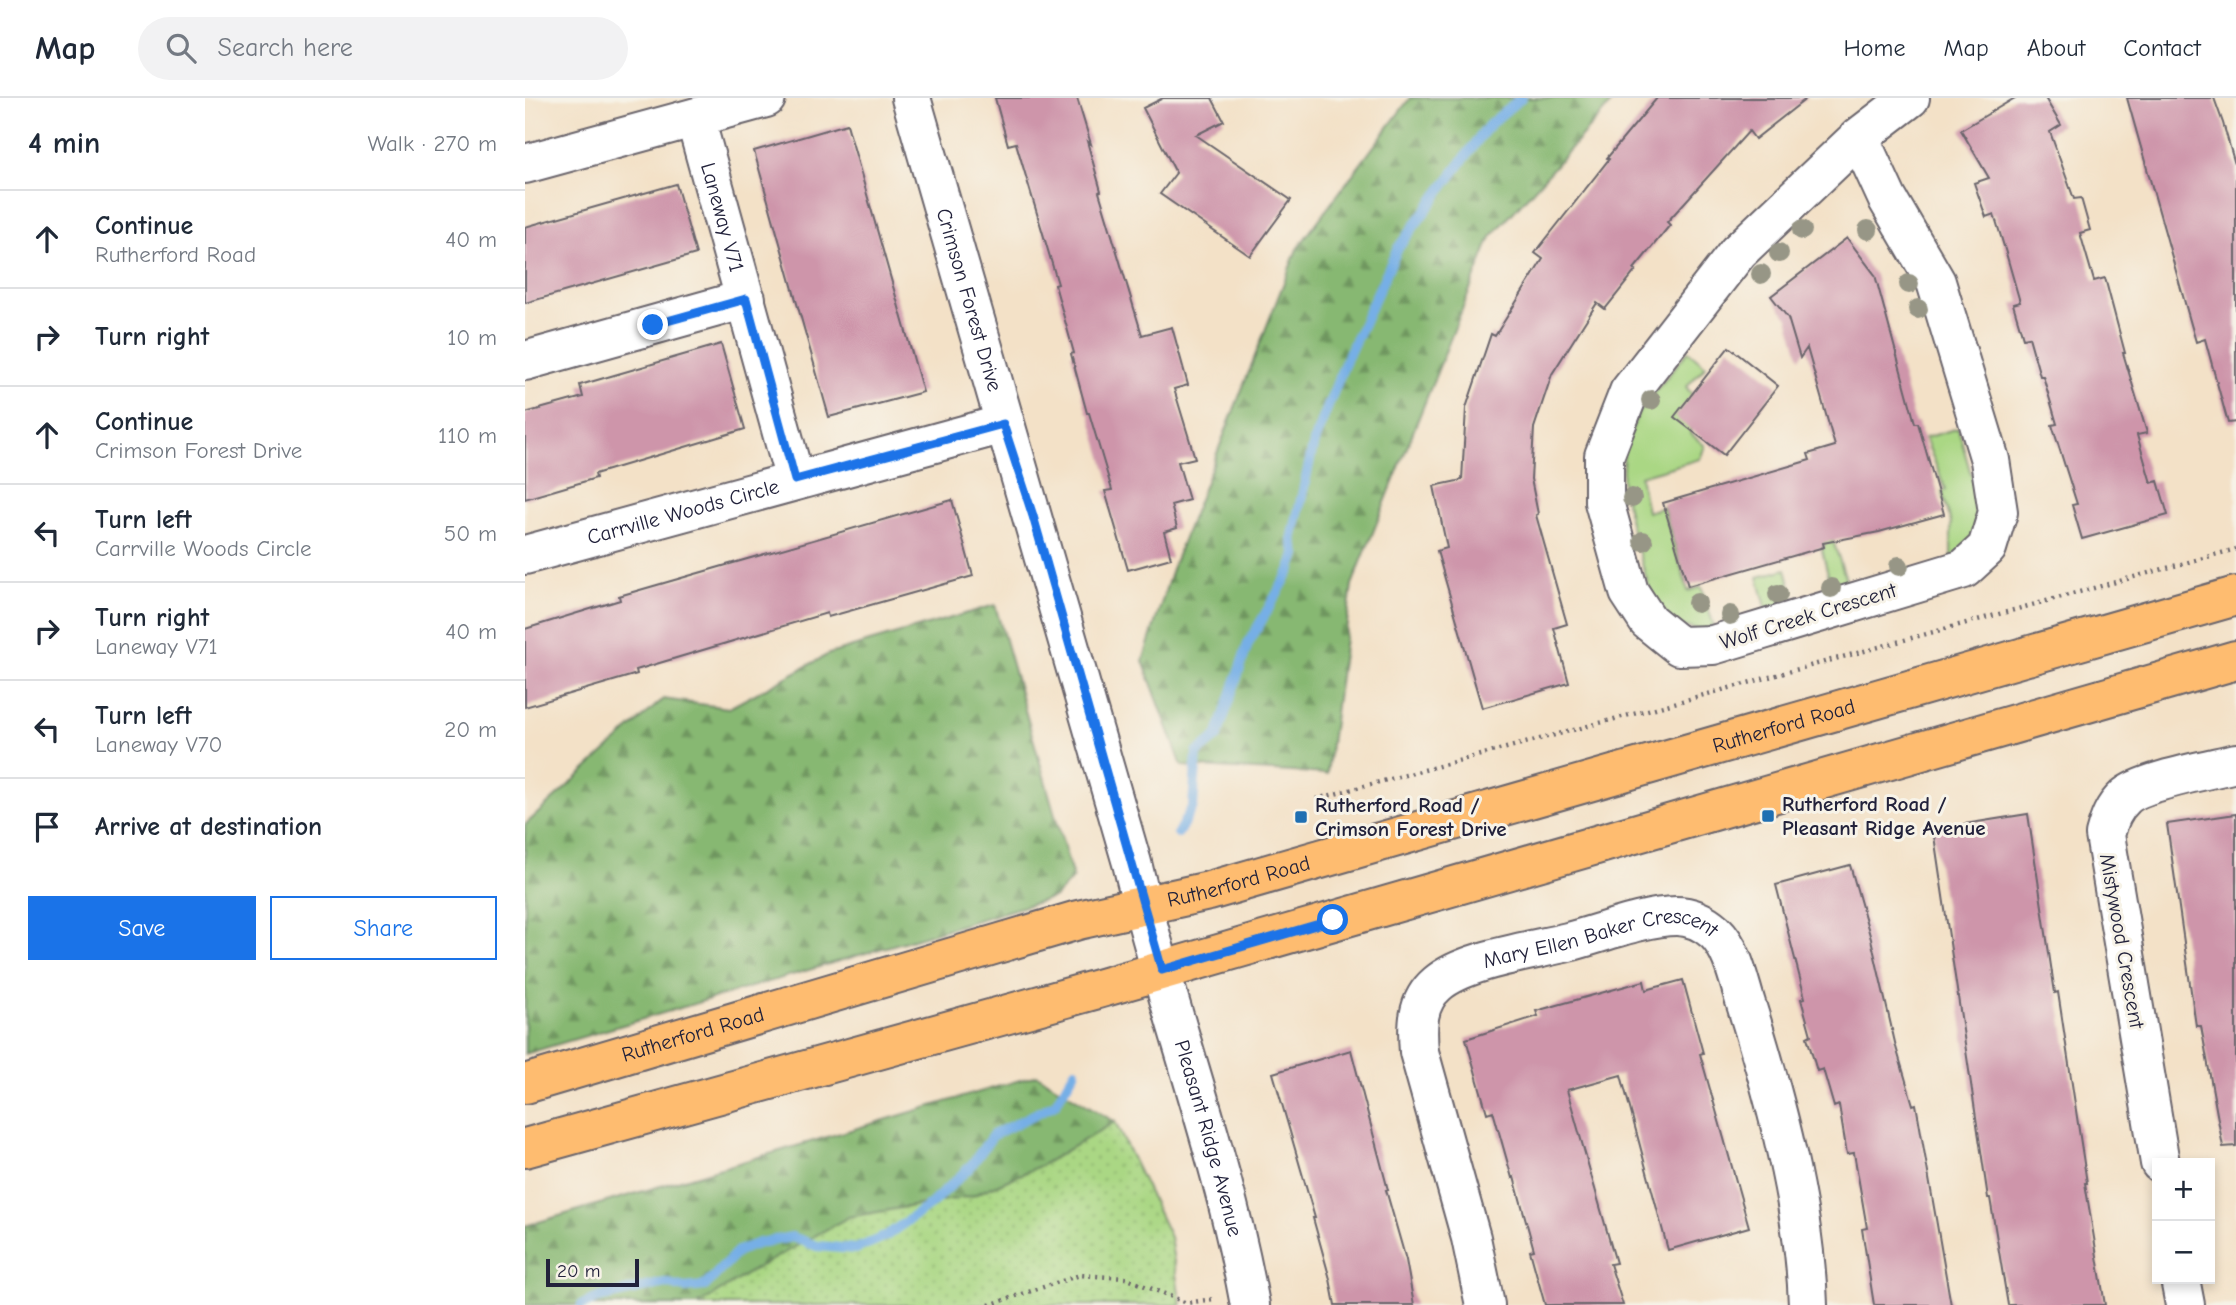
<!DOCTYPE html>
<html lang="en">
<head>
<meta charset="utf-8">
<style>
  body { margin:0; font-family:"Comic Neue",sans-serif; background:#f2f2f3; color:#1f2937 }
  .controls { position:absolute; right:21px; bottom:21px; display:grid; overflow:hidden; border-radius:0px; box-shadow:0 4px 10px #0003 }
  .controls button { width:63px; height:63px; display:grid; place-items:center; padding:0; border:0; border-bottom:2px solid #e0e1e3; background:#fff; color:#1f2937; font:35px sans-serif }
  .scale { position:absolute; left:21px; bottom:18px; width:93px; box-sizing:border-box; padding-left:7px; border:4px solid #22223b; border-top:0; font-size:19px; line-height:24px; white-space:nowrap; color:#22223b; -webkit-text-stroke:5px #f7f3e8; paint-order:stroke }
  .stop { position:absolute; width:21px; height:21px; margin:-16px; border:5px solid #1a73e8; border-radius:50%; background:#fff }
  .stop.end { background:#1a73e8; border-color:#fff; box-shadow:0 2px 7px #0008 }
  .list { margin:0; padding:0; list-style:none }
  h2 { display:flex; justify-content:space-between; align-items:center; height:91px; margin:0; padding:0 28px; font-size:30px }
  h2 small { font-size:23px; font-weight:400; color:#747a83 }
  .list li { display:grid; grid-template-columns:46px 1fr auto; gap:21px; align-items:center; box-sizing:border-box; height:98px; padding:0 28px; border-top:2px solid #e0e1e3 }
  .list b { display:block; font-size:26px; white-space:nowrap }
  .list p { margin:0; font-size:23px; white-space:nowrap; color:#747a83 }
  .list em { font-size:23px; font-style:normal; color:#747a83 }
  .actions { display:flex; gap:14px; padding:21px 28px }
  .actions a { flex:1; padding:16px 0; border:2px solid #1a73e8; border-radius:0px; text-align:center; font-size:24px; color:#1a73e8 }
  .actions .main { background:#1a73e8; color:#fff }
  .icon { flex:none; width:38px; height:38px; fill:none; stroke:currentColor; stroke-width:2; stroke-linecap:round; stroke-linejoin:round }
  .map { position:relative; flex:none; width:1711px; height:1207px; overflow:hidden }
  header { display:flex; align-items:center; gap:42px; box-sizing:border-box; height:98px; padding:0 35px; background:#fff; border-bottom:2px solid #e0e1e3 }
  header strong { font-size:33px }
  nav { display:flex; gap:38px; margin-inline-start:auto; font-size:24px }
  .search { width:490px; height:63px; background:#f2f2f3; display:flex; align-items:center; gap:18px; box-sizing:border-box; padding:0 24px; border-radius:38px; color:#747a83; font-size:26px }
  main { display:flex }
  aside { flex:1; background:#fff }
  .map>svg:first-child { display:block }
  .grass { fill:#aad784; stroke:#667c60; stroke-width:2 }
  .forest { fill:url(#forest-firs); stroke:#546d56; stroke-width:2 }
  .park { fill:url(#park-dots); stroke:#667c60; stroke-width:2 }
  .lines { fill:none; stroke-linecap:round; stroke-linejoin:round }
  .stream { stroke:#76afe6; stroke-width:10 }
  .building { fill:#ce95aa }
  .minor-casing { stroke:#6b656c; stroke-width:42 }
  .major-casing { stroke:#6b656c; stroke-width:42 }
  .path { stroke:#6b656c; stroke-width:4.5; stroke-dasharray:2 5; stroke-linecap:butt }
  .minor { stroke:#fff; stroke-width:38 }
  .major { stroke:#febc70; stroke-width:38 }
  .tree { fill:#979686 }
  .route { stroke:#1a73e8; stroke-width:9 }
  .poi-dot { fill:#1f6fb2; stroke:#f7f3e8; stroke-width:2.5 }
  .labels { text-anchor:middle; stroke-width:6; stroke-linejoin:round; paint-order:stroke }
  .street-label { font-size:21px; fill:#22223b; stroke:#f7f3e8 }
  .poi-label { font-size:21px; font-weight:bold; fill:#22223b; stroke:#f7f3e8; text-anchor:start }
</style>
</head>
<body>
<header>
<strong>Map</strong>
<div class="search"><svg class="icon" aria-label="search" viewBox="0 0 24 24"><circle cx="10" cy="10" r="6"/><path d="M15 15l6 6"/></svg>Search here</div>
<nav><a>Home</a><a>Map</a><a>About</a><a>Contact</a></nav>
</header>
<main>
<aside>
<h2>4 min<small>Walk · 270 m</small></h2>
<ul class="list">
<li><svg class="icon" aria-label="ahead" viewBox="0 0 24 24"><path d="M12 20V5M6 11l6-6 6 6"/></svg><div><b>Continue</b><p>Rutherford Road</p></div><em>40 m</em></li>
<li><svg class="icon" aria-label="right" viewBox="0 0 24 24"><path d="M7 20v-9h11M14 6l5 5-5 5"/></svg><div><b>Turn right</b></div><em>10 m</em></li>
<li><svg class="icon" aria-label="ahead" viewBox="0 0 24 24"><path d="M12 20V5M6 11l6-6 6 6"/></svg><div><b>Continue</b><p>Crimson Forest Drive</p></div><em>110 m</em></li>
<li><svg class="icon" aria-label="left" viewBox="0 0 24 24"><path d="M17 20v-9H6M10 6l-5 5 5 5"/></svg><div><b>Turn left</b><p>Carrville Woods Circle</p></div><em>50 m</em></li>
<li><svg class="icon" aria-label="right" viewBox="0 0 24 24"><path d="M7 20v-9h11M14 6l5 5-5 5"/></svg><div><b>Turn right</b><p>Laneway V71</p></div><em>40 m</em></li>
<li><svg class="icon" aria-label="left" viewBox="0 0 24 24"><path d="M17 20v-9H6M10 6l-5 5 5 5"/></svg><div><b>Turn left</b><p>Laneway V70</p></div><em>20 m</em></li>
<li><svg class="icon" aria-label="arrive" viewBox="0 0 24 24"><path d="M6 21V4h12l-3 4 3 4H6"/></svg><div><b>Arrive at destination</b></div></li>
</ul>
<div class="actions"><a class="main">Save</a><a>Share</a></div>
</aside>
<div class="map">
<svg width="1711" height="1207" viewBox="0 0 1711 1207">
  <defs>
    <pattern id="forest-firs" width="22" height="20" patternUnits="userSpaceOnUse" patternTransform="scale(1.75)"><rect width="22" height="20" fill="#87b872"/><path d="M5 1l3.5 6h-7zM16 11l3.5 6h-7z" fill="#6e955f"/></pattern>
    <pattern id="park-dots" width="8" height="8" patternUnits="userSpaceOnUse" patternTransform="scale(1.75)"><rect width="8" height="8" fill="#aad784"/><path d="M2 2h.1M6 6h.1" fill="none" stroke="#92b873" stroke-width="1.8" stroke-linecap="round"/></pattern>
  </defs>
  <rect width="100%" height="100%" fill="#f7f3e8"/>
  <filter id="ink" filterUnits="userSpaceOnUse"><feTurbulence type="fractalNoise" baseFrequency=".0143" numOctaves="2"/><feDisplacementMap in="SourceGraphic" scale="14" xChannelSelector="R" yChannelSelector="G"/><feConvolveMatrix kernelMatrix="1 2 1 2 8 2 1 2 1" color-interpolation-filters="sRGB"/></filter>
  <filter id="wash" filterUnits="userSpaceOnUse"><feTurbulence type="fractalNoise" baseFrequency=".00686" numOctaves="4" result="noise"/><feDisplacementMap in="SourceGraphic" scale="28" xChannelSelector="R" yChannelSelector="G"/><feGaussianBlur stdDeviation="1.57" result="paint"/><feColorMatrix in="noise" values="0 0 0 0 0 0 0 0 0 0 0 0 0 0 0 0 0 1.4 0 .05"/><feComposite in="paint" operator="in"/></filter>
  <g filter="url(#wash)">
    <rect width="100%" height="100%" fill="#f3e1c7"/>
    <path class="grass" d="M 1163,253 L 1181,268 L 1161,289 L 1167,296 L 1165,335 L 1180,348 L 1175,361 L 1115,378 L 1122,414 L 1138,409 L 1163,493 L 1176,489 L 1189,528 L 1176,532 L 1151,527 L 1127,499 L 1105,425 L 1097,382 L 1099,353 L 1113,315 Z
      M 1433,330 L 1456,412 L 1453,439 L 1426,462 L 1426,424 L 1417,394 L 1421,392 L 1400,340 Z
      M 1307,440 L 1324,490 L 1304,497 L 1301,486 L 1304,480 L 1297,452 L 1299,449 L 1297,442 Z
      M 1261,471 L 1270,505 L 1242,513 L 1233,479 Z"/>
    <path class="forest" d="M 885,0 L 1091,0 L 966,139 L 827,487 L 802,676 L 657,668 L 618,563 L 649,465 L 772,151 Z
      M 470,507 L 548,780 L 530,799 L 0,956 L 0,727 L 138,601 L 204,610 L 304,556 Z
      M 512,977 L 590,1024 L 515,1068 L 447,1098 L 324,1119 L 225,1174 L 173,1207 L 0,1207 L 0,1128 Z"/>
    <path class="park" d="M 590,1024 L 645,1139 L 656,1207 L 173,1207 L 225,1174 L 324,1119 L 447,1098 L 515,1068 Z"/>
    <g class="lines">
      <path class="stream" d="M 653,735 L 668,708 L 672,655 L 692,639 L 723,546 L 765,473 L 771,456 L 767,442 L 789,344 L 821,262 L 873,150 L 964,27 L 996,0
        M 57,1207 L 73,1200 L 140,1185 L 160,1190 L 180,1188 L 213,1153 L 234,1145 L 267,1139 L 292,1148 L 331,1151 L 361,1138 L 406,1106 L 445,1069 L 468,1037 L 530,1006 L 550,973"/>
    </g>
    <g id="blocks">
      <path class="building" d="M 470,0 L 552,0 L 566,46 L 562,43 L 576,93 L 574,94 L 617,237 L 647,229 L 663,287 L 649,291 L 670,360 L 653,364 L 664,402 L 646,407 L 652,430 L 639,434 L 646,460 L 603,472 L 580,393 L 587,392 L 564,315 L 562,315 L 546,256 L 549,255 L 530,187 L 533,186 L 491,45 L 483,47 Z
        M 638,0 L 687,0 L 699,23 L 671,37 L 766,102 L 725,158 L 635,96 L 651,75 L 618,10 Z
        M 1132,0 L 1282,0 L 1230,41 L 1224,33 L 1142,124 L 1145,127 L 1109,171 L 1111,172 L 1080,211 L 1072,205 L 1027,276 L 1009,330 L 1006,381 L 1013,416 L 1011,417 L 1042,526 L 1029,530 L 1044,585 L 957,610 L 912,453 L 922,450 L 909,388 L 937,382 L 941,310 L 966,236 L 970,238 L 1018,161 L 1010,155 L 1084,61 L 1082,60 Z
        M 1490,0 L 1520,0 L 1536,27 L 1525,34 L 1549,101 L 1556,100 L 1565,132 L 1555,135 L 1569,183 L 1580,180 L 1600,255 L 1598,255 L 1622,335 L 1612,337 L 1626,385 L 1633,383 L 1643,417 L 1557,441 L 1547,407 L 1552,406 L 1527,327 L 1532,326 L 1518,278 L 1515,278 L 1504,239 L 1498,240 L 1488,206 L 1495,204 L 1481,155 L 1469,116 L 1461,119 L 1449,85 L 1464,80 L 1436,32 Z
        M 1602,0 L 1689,0 L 1698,25 L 1711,70 L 1711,324 L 1703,325 L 1680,241 L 1671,244 Z
        M 322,26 L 398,294 L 304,319 L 229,53 Z
        M 151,86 L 171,156 L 0,205 L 0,129 Z
        M 1322,140 L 1350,177 L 1390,325 L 1393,325 L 1419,416 L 1354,434 L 1298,445 L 1299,449 L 1163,488 L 1138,405 L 1285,362 L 1283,356 L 1310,348 L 1282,250 L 1275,260 L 1263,220 L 1246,198 Z
        M 196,246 L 220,331 L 70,376 L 71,380 L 0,401 L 0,315 L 58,299 L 55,287 Z
        M 1204,249 L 1253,288 L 1199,357 L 1149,319 Z
        M 427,402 L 448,478 L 303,519 L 302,515 L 111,572 L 112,576 L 0,609 L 0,531 L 95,502 L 94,498 Z
        M 1503,716 L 1530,895 L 1533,894 L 1562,1085 L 1560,1085 L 1580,1207 L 1483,1207 L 1465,1100 L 1463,1100 L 1408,731 Z
        M 1711,716 L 1711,1048 L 1698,1049 L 1676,928 L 1671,928 L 1642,726 Z
        M 1325,767 L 1346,841 L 1371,949 L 1388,1007 L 1391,1006 L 1426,1207 L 1349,1207 L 1337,1131 L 1342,1130 L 1329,1055 L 1322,1056 L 1314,1007 L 1309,1009 L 1298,971 L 1292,973 L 1282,939 L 1286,937 L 1276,901 L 1280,900 L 1251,787 Z
        M 1158,882 L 1178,955 L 1175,956 L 1224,1129 L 1143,1152 L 1096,977 L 1042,992 L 1091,1165 L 1085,1166 L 1098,1207 L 1020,1207 L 1005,1153 L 1009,1152 L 989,1079 L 987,1080 L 968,1013 L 962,1015 L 941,941 L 1013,918 L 1011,913 L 1119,883 L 1121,892 Z
        M 826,952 L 863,1092 L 861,1092 L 881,1162 L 889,1207 L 810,1207 L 805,1181 L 788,1120 L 790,1120 L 748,975 Z"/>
    </g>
  </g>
  <g filter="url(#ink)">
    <use href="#blocks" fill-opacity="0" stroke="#6b656c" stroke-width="2"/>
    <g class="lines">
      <g class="minor-casing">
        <g id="minor">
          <path id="s1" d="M 386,0 L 607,765 C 642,913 698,1057 725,1207"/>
          <path id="s2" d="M 170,20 L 270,382"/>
          <path d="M 1334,39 L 1362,100 L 1411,184 L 1465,362 L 1473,414 L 1462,450 L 1439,471 L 1188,547 L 1154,548 L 1123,523 L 1104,494 L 1079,404 L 1079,358 L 1104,294 L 1213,154 L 1334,39 L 1385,0"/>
          <path d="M 0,66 L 241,0"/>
          <path d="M 0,263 L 221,201"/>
          <path id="s3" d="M 0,457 L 479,326"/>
          <path d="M 1635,1065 L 1580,737 C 1584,722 1588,710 1600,699 C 1615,684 1687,671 1711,665"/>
          <path d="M 1655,1181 L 1660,1207"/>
          <path id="s4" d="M 960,1207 L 946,1140 L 894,954 C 892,929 891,904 912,886 C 939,862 1007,853 1043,844 C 1074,836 1120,818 1151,818 C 1165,818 1179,824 1190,834 C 1208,851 1214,884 1221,906 C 1250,999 1280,1110 1283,1207"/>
        </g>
      </g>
      <g class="major-casing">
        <g id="major">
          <path id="s5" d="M 0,986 L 553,822 L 684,793 L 1711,498"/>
          <path d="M 0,1050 L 573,891 L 1711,562"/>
        </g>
      </g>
      <path class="path" d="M 791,701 L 1179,597 L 1711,451
        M 464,1207 L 555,1177 L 600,1180 L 662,1205 L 688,1201"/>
      <use href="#minor" class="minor"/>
      <use href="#major" class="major"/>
    </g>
    <g class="tree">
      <circle cx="1277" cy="132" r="10"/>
      <circle cx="1343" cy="132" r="10"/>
      <circle cx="1254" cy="155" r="10"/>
      <circle cx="1236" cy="176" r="10"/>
      <circle cx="1384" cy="186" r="10"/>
      <circle cx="1393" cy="211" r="10"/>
      <circle cx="1126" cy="302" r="10"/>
      <circle cx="1107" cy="400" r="10"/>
      <circle cx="1118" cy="443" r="10"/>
      <circle cx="1374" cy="468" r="10"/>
      <circle cx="1306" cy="490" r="10"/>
      <circle cx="1253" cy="496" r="10"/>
      <circle cx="1172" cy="505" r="10"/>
      <circle cx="1205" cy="517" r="10"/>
    </g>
  </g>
  <g class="lines" filter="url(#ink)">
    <path class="route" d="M 128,227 L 221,201 L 270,382 L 478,326 L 508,418 L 637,872 L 808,822"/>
  </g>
  <g class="poi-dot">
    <rect x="1236" y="711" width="14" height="14" rx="3.5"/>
    <rect x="769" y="712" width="14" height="14" rx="3.5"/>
  </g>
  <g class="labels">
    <g class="street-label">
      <text dy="7" stroke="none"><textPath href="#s2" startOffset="103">Laneway V71</textPath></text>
      <text dy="7" stroke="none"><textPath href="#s1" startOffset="210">Crimson Forest Drive</textPath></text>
      <text dy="7" stroke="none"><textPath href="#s3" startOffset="164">Carrville Woods Circle</textPath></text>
      <text transform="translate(1283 518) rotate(-17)" y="7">Wolf Creek Crescent</text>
      <text dy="7" stroke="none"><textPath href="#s5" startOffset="1309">Rutherford Road</textPath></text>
      <text dy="7" stroke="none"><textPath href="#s5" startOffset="742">Rutherford Road</textPath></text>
      <text transform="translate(1597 843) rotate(80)" y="7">Mistywood Crescent</text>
      <text dy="7" stroke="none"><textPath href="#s4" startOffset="508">Mary Ellen Baker Crescent</textPath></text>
      <text dy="7" stroke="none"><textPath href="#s5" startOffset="175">Rutherford Road</textPath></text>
      <text dy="7" stroke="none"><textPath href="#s1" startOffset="1082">Pleasant Ridge Avenue</textPath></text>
    </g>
    <g class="poi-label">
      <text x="1257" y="713">Rutherford Road /<tspan x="1257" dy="24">Pleasant Ridge Avenue</tspan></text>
      <text x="790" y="714">Rutherford Road /<tspan x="790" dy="24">Crimson Forest Drive</tspan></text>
    </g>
  </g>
</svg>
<div class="controls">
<button>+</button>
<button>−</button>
</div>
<div class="scale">20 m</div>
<div class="stop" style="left:808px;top:822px"></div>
<div class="stop end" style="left:128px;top:227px"></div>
</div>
</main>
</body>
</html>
